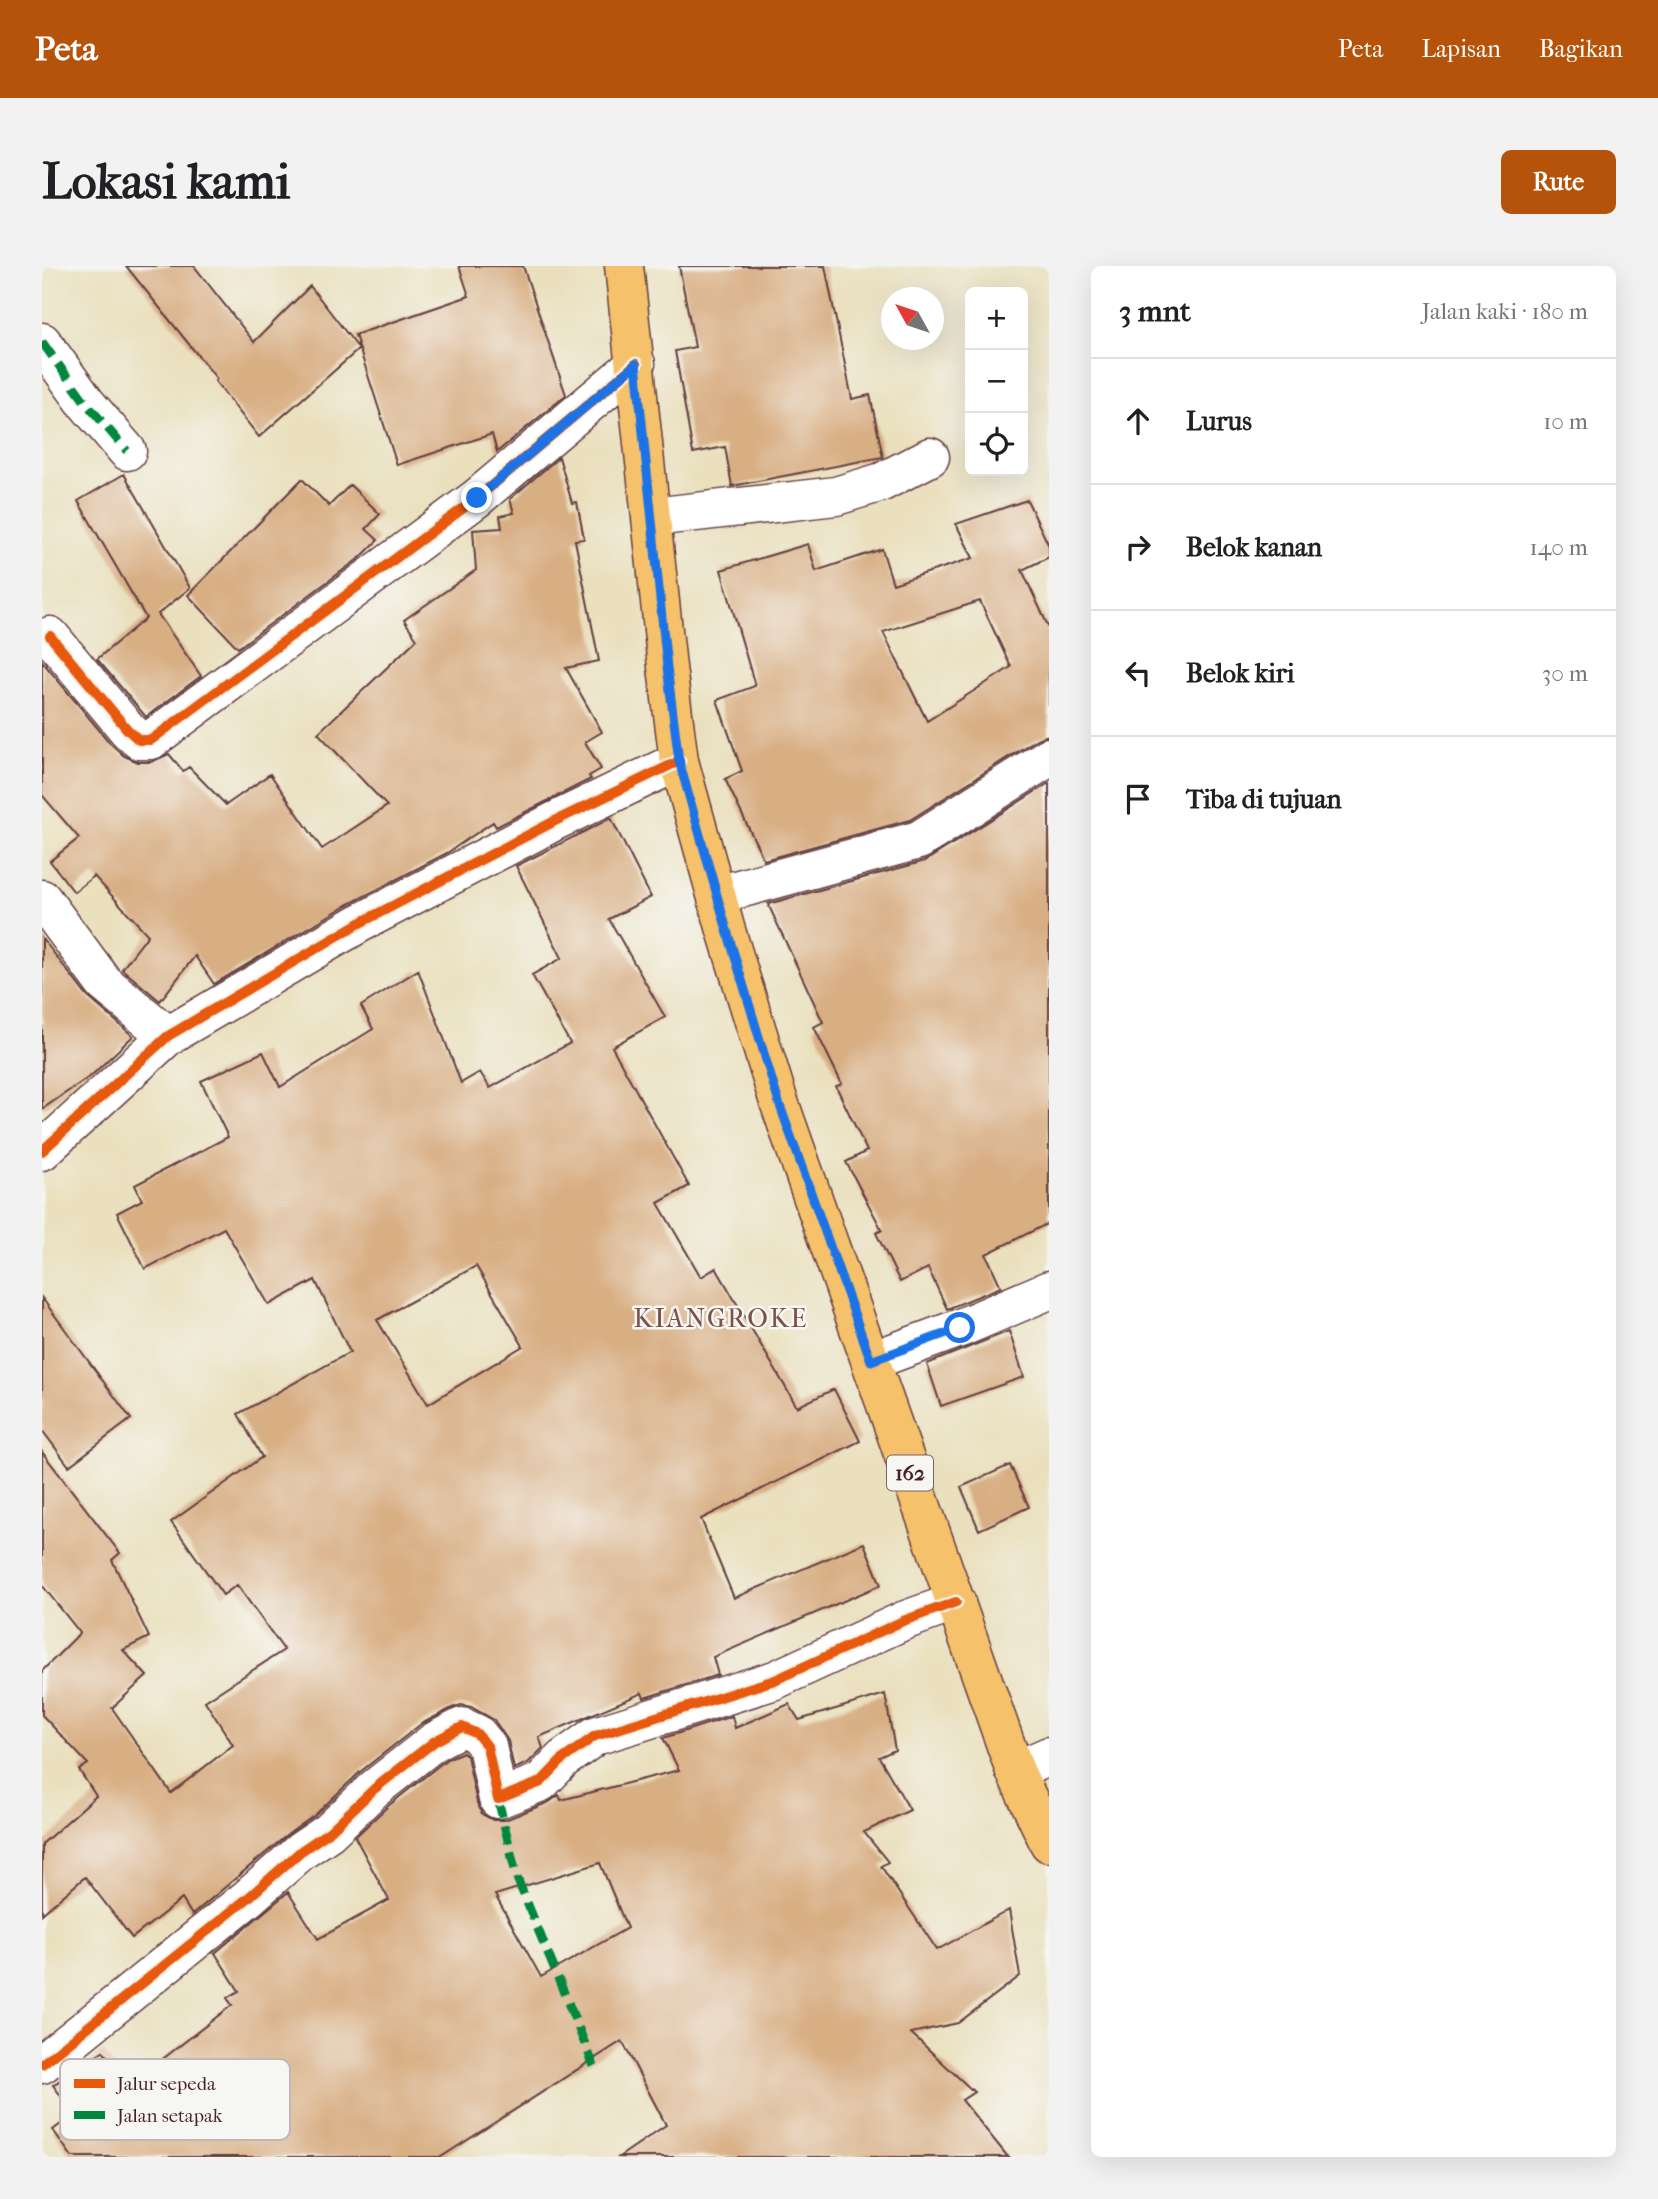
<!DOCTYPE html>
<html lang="id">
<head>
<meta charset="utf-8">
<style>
  body { margin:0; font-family:"IM FELL French Canon",serif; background:#f2f2f2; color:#202124 }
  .controls { position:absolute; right:21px; top:21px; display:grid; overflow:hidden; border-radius:10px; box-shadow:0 7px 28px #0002 }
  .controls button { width:63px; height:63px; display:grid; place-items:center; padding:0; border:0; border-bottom:2px solid #e0e0e0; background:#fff; color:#202124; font:35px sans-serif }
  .compass { position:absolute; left:839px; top:21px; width:63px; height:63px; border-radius:50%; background:#fff; box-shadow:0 7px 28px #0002; rotate:310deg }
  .stop { position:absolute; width:21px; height:21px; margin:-16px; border:5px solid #1a73e8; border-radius:50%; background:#fff }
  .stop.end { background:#1a73e8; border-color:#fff; box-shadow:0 2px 7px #0008 }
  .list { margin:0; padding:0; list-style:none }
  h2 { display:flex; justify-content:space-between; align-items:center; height:91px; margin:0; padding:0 28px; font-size:30px }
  h2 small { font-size:23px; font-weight:400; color:#757577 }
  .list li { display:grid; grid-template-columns:46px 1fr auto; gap:21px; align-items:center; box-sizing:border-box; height:126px; padding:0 28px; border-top:2px solid #e0e0e0 }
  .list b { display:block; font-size:26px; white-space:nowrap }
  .list em { font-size:23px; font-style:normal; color:#757577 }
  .icon { flex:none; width:38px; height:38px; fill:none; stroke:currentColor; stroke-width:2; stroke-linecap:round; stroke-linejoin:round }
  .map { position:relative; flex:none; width:1007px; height:1891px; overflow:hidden; border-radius:10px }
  header { display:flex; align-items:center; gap:42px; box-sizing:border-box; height:98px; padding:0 35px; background:#b45309; color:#fff }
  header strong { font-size:33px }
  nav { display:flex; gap:38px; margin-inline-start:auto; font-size:24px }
  .intro { display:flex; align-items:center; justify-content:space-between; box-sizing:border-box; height:168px; padding:0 42px }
  h1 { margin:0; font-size:49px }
  .button { padding:18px 32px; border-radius:10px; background:#b45309; color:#fff; font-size:24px; font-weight:700 }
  main { display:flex; gap:42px; padding:0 42px }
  aside { flex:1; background:#fff; border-radius:10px; box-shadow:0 7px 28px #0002 }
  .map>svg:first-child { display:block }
  .building { fill:#d8ae83; fill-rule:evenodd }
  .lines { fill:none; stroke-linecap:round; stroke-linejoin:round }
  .minor-casing { stroke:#623c41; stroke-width:41 }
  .primary-casing { stroke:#623c41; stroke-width:41 }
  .minor { stroke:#fff; stroke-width:38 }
  .primary { stroke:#f5c16b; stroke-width:38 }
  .quiet { stroke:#00873e; stroke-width:9; stroke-dasharray:18 9; stroke-linecap:butt }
  .cycleway-casing { stroke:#f6f6f2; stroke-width:15 }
  .cycleway { stroke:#e8590c; stroke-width:10 }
  .route { stroke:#1a73e8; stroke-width:9 }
  .labels { text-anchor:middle; stroke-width:5; stroke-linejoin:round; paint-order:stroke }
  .shield { fill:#f6f6f2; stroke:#7e6067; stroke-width:2 }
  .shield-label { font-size:21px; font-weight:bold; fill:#4a1f2b }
  .quarter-label { font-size:26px; letter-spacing:2px; fill:#7c514a; stroke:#f6f6f2 }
  .key { fill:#f6f6f2; stroke:#c2b6b6; stroke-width:2 }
  .key-label { font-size:19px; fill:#4a1f2b }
</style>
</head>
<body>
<header>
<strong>Peta</strong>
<nav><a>Peta</a><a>Lapisan</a><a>Bagikan</a></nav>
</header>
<div class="intro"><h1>Lokasi kami</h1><a class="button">Rute</a></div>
<main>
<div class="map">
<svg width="1007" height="1891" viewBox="0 0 1007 1891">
  <rect width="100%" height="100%" fill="#f6f6f2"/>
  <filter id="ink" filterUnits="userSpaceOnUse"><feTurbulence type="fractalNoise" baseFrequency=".0143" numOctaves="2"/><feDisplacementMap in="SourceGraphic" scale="14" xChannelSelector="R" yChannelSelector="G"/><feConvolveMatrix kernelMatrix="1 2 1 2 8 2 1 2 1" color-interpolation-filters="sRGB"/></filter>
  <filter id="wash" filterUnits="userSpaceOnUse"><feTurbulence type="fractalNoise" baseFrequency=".00686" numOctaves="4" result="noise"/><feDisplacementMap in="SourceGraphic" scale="28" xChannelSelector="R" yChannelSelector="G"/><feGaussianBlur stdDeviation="1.57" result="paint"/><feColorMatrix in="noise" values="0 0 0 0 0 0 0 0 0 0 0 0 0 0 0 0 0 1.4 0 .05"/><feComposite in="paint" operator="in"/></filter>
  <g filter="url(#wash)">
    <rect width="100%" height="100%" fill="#eae0be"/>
    <g id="blocks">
      <path class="building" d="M 84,0 L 152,0 L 212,76 L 268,20 L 317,83 L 217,171 L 173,115 L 175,113 Z
        M 417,0 L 481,0 L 524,129 L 455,186 L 450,168 L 355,199 L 313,69 L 427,30 Z
        M 637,0 L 783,0 L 810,133 L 828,129 L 841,191 L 690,220 L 683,181 L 651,187 L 633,85 L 653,81 Z
        M 517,191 L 530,237 L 535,236 L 542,273 L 533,274 L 557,395 L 524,402 L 560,466 L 543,476 L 559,503 L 547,510 L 549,513 L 454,561 L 451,556 L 405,587 L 305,639 L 172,718 L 153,690 L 118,735 L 80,703 L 106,669 L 52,610 L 32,626 L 8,595 L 37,572 L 0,529 L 0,395 L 68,477 L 82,490 L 96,496 L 109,496 L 127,488 L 141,505 L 147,501 L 184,539 L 228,508 L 280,583 L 345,540 L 276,467 L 375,373 L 362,354 L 434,304 L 431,264 L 460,262 L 458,250 L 472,247 L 468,233 Z
        M 82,208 L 148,322 L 116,348 L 159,410 L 104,451 L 55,393 L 104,352 L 36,235 Z
        M 260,213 L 287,240 L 308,219 L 338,248 L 324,263 L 336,274 L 319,291 L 196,382 L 146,329 Z
        M 985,234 L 1007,280 L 1007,291 L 980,304 L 1007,362 L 1007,469 L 995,473 L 868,554 L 722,594 L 683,513 L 700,505 L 675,434 L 713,420 L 679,304 L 766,278 L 774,305 L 840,283 L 851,318 L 931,292 L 914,258 ZM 938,335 L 969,401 L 885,455 L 841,366 Z
        M 1007,517 L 1007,957 L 944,988 L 959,1021 L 905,1043 L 886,1002 L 858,1016 L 834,967 L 840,964 L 804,896 L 825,885 L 794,820 L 800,818 L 772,761 L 781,756 L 726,638 L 883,595 Z
        M 569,552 L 609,631 L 567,653 L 623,751 L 570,781 L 647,920 L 616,937 L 659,1011 L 674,1002 L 755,1141 L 792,1123 L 818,1175 L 659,1253 L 692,1332 L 822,1277 L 839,1319 L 671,1391 L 676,1409 L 602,1432 L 600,1427 L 497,1471 L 501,1482 L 486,1497 L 472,1503 L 466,1475 L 452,1454 L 429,1441 L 419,1439 L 410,1442 L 379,1458 L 318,1506 L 273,1549 L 245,1569 L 150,1649 L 140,1633 L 90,1672 L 43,1611 L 0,1648 L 0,1578 L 54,1530 L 37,1504 L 46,1498 L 0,1449 L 0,1405 L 38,1367 L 0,1319 L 0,1186 L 78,1287 L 70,1294 L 107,1371 L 81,1384 L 105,1410 L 70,1442 L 129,1527 L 191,1479 L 163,1435 L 242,1384 L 195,1319 L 181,1329 L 129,1256 L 220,1191 L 196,1148 L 308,1086 L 273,1014 L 227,1039 L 182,962 L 103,1003 L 75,947 L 100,934 L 93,919 L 186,871 L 159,815 L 221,786 L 238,821 L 331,763 L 319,740 L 376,704 L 419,817 L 438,806 L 448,822 L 528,777 L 490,709 L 520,692 L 474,600 ZM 434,1000 L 481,1080 L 386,1138 L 335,1054 Z
        M 0,672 L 45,730 L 91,770 L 50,809 L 0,843 Z
        M 0,1032 L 89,1153 L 27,1200 L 0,1164 Z
        M 967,1065 L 982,1111 L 899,1140 L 885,1098 Z
        M 968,1199 L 987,1241 L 937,1264 L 919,1221 Z
        M 843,1428 L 853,1484 L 837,1491 L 868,1544 L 822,1566 L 846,1596 L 839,1600 L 895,1684 L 967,1644 L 978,1710 L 916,1757 L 869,1767 L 932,1826 L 920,1834 L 966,1891 L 577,1891 L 624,1859 L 580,1775 L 399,1891 L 30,1891 L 11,1864 L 32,1848 L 11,1819 L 61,1785 L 86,1820 L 190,1739 L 185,1732 L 197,1725 L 173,1687 L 246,1626 L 276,1673 L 347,1634 L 313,1571 L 346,1540 L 405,1493 L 421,1486 L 425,1490 L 435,1537 L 440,1548 L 451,1554 L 463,1554 L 507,1536 L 517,1529 L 519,1534 L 637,1504 L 621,1472 L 690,1450 L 693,1462 L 747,1438 L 757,1454 ZM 558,1597 L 585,1662 L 499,1711 L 453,1629 Z"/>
    </g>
  </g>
  <g filter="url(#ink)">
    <use href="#blocks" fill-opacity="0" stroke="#623c41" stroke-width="2"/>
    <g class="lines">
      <g class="minor-casing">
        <path id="minor" d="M 0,76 L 44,137 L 85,185
          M 610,251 L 794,230 L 840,216 L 888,191
          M 8,370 L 85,463 L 97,474 L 109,474 L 435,232 L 594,98
          M 675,629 L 877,574 L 1007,491
          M 0,633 L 62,717 L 126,770
          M 0,885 L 126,770 L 316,658 L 513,555 L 637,495
          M 829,1095 L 918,1062 L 1007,1024
          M 973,1505 L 1007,1490
          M 0,1798 L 206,1632 L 259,1585 L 287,1566 L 332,1523 L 393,1475 L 420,1461 L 435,1468 L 445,1480 L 456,1533 L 499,1516 L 521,1493 L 553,1470 L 733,1414 L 861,1355 L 914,1336"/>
      </g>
      <g class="primary-casing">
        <path id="primary" d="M 582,0 L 625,401 L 637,495 L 683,661 L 736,833 L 973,1505 L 1007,1577"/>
      </g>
      <use href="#minor" class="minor"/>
      <use href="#primary" class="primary"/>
      <path class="quiet" d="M 0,76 L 44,137 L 85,185
        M 456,1533 L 475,1612 L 552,1800"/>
      <g class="cycleway-casing">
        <path id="cycleway" d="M 8,370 L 85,463 L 97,474 L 109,474 L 435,232 L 594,98
          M 0,885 L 126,770 L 316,658 L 513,555 L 637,495
          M 0,1798 L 206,1632 L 259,1585 L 287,1566 L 332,1523 L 393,1475 L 420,1461 L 435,1468 L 445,1480 L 456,1533 L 499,1516 L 521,1493 L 553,1470 L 733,1414 L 861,1355 L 914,1336"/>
      </g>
      <use href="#cycleway" class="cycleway"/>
    </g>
  </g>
  <g class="lines" filter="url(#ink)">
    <path class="route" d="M 435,232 L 594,98 L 625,401 L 637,495 L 684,661 L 736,834 L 829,1095 L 918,1062"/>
  </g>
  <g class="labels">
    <rect class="shield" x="845" y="1189.5" width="46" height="35" rx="5"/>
    <g class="shield-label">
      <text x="868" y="1214">162</text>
    </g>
    <g class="quarter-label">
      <text x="679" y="1061">KIANGROKE</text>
    </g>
  </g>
  <rect x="18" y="1793" width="230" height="81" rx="10" class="key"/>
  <rect x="32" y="1813" width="31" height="9" fill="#e8590c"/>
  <rect x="32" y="1845" width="31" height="8" fill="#00873e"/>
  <g class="key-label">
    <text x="75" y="1824">Jalur sepeda</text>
    <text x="75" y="1856">Jalan setapak</text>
  </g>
</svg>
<div class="controls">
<button>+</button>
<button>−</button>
<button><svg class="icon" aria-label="locate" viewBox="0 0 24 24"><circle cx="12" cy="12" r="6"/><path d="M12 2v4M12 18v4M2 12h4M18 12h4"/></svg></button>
</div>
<svg class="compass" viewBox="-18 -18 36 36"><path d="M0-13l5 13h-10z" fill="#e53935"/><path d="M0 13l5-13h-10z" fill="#757577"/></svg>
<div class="stop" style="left:918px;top:1062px"></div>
<div class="stop end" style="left:435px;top:232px"></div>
</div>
<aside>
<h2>3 mnt<small>Jalan kaki · 180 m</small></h2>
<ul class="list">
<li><svg class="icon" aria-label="ahead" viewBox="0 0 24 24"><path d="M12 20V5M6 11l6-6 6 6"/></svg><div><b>Lurus</b></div><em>10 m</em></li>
<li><svg class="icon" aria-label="right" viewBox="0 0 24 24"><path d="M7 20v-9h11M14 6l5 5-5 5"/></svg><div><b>Belok kanan</b></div><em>140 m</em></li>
<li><svg class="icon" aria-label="left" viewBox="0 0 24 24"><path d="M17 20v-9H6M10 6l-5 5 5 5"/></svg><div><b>Belok kiri</b></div><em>30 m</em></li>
<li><svg class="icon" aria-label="arrive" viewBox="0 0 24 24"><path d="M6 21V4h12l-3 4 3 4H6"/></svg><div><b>Tiba di tujuan</b></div></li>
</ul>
</aside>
</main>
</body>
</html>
